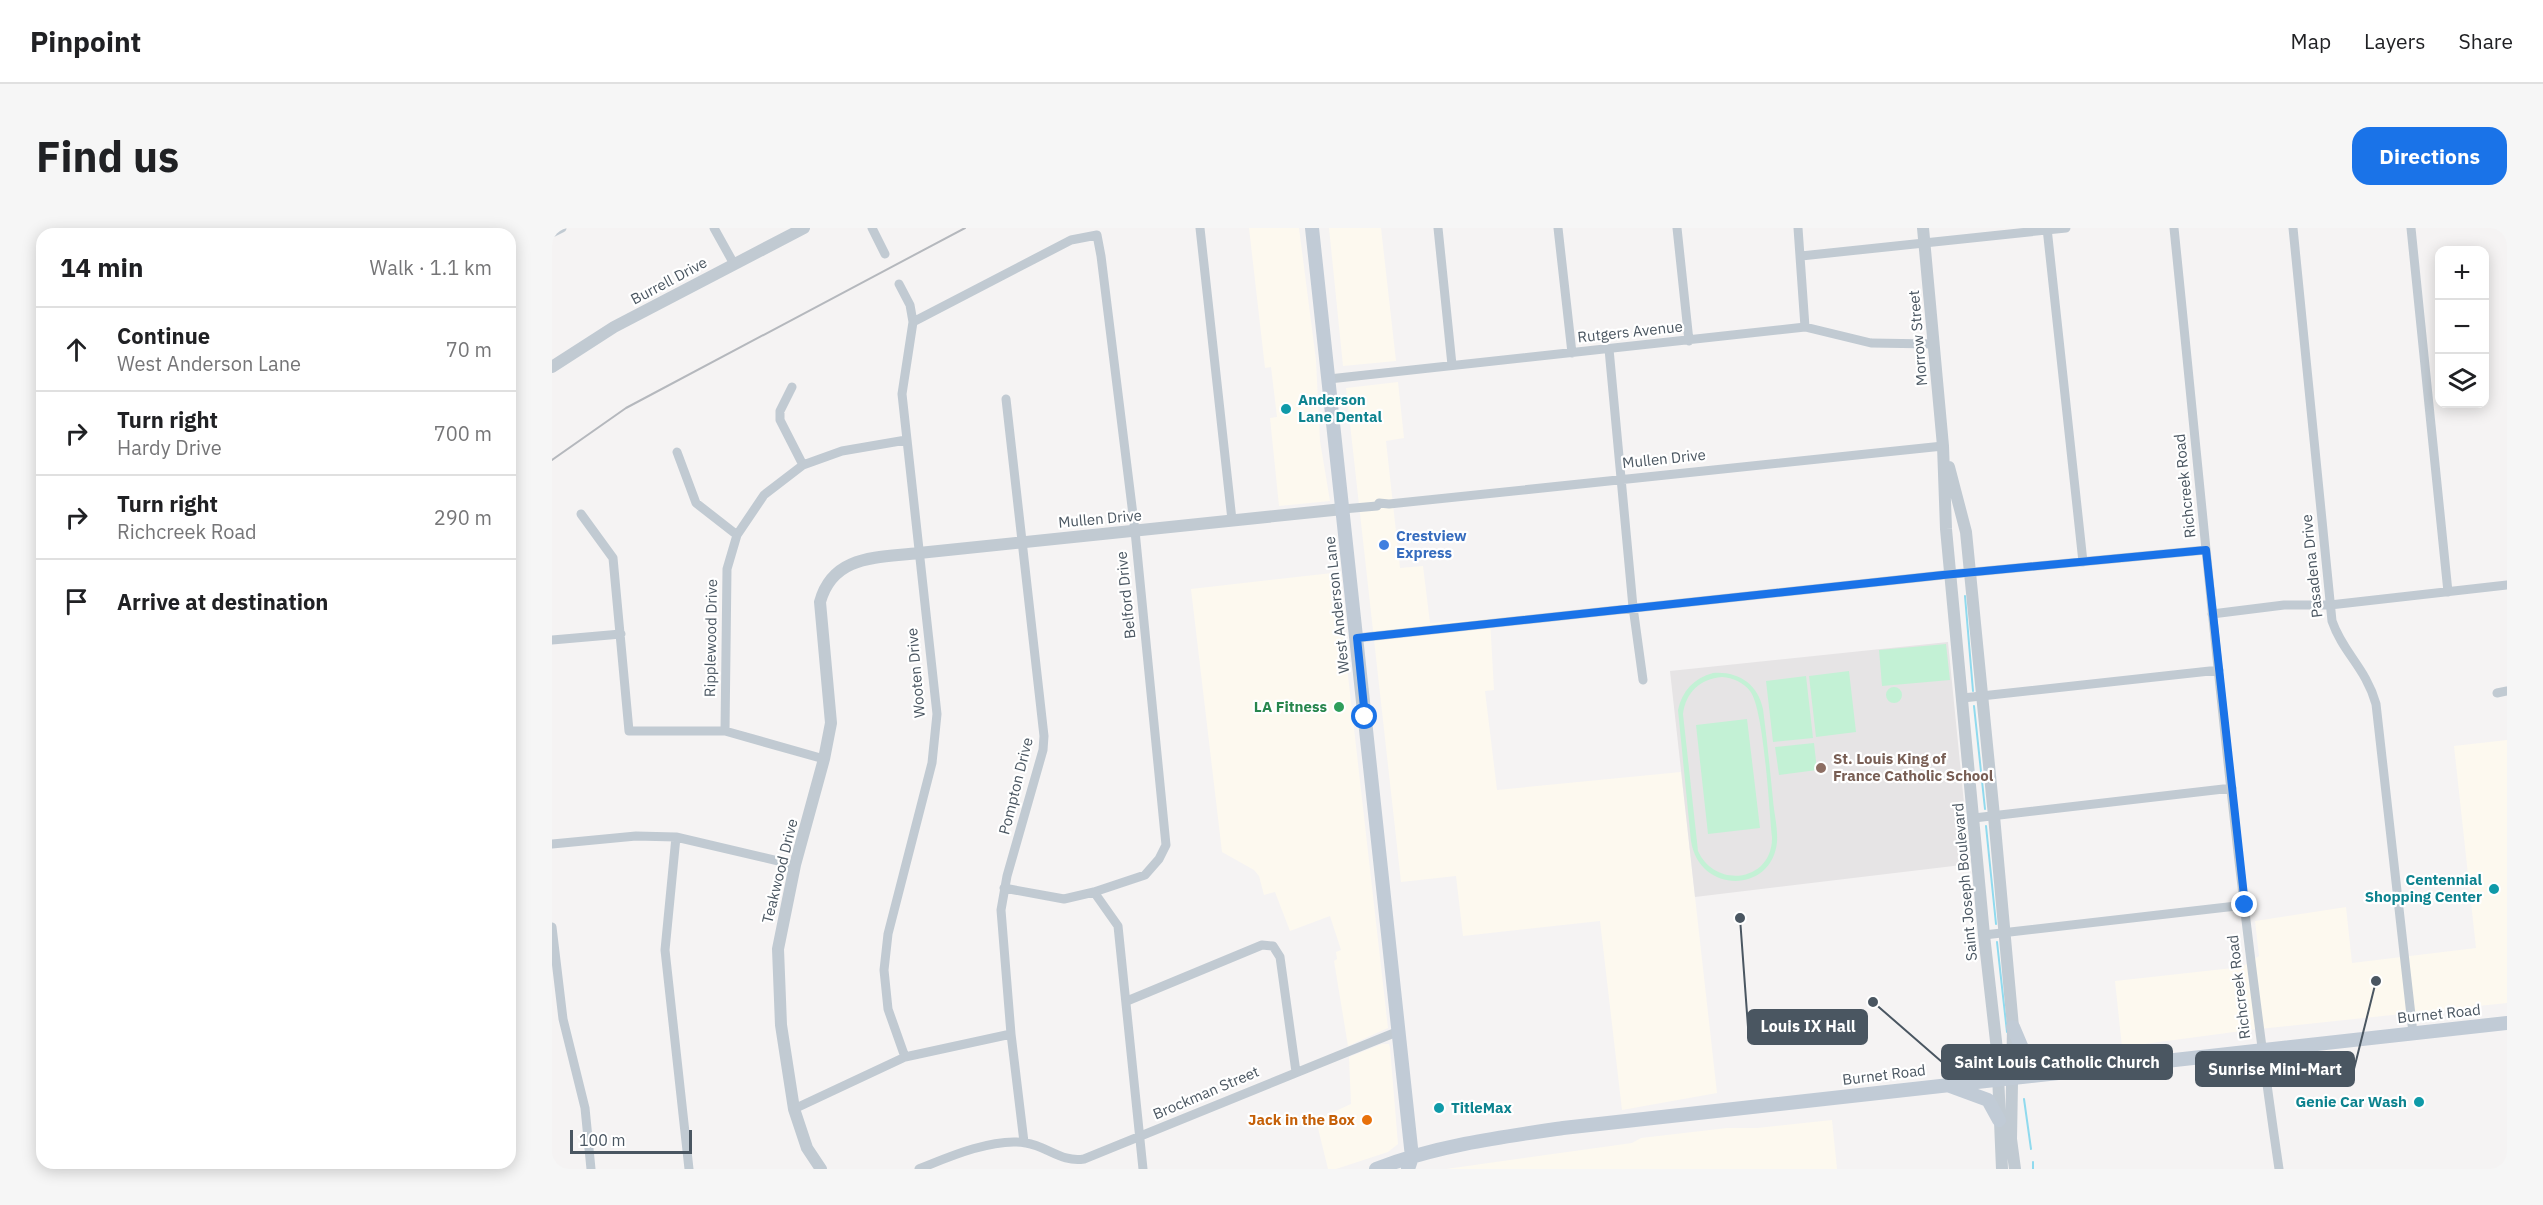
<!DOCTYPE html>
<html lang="en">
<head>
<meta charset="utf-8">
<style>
  body { margin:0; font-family:"IBM Plex Sans",sans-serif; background:#f6f6f6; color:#202124 }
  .controls { position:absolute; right:18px; top:18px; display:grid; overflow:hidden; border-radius:12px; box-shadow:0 3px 15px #0003 }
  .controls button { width:54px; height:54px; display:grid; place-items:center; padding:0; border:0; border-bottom:2px solid #e0e0e0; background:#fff; color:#202124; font:30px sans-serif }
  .scale { position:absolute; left:18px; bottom:15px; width:122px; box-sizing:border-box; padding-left:6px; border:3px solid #4a5661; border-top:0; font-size:16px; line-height:21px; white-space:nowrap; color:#4a5661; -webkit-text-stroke:4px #fff; paint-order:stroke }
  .stop { position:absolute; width:18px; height:18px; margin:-14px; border:4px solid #1a73e8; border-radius:50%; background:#fff }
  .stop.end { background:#1a73e8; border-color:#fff; box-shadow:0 2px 6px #0008 }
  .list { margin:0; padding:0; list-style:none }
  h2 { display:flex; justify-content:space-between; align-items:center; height:78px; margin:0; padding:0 24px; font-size:26px }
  h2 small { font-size:20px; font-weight:400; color:#757577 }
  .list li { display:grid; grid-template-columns:39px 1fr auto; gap:18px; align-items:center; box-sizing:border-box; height:84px; padding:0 24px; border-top:2px solid #e0e0e0 }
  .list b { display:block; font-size:22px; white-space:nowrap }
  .list p { margin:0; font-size:20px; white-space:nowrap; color:#757577 }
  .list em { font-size:20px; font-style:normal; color:#757577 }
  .icon { flex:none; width:33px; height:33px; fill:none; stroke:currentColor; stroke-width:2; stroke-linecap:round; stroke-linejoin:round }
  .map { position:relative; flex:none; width:1955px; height:941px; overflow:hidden; border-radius:18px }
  header { display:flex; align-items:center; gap:36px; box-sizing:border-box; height:84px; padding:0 30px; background:#fff; border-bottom:2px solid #e0e0e0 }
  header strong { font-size:28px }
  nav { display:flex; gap:33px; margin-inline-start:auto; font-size:21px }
  .intro { display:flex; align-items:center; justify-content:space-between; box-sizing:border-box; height:144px; padding:0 36px }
  h1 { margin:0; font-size:42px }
  .button { padding:15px 27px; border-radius:18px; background:#1a73e8; color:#fff; font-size:21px; font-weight:700 }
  main { display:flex; gap:36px; padding:0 36px }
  aside { flex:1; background:#fff; border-radius:18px; box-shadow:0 3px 15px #0003 }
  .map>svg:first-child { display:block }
  .commercial { fill:#fdf9ef }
  .education { fill:#e6e4e5 }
  .green { fill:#c3f1d5; fill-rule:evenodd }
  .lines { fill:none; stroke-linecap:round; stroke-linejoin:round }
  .stream { stroke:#90daee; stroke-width:2 }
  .minor { stroke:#c1cad2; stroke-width:9 }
  .tertiary { stroke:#c1cad2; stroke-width:12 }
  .secondary { stroke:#c1cbd6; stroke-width:14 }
  .rail { stroke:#b5b8bd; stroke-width:2 }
  .route { stroke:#1a73e8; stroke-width:8 }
  .culture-dot { fill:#0f9aa8; stroke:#fff; stroke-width:2 }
  .shop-dot { fill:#3f7fe0; stroke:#fff; stroke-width:2 }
  .leisure-dot { fill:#2e9e5b; stroke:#fff; stroke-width:2 }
  .education-dot { fill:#8d6e63; stroke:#fff; stroke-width:2 }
  .food-dot { fill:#e8710a; stroke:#fff; stroke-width:2 }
  .labels { text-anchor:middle; stroke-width:4.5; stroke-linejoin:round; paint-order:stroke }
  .street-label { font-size:15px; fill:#4a5661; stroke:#fff }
  .culture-label { font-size:15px; font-weight:bold; fill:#0d838f; stroke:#fff; text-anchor:start }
  .shop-label { font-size:15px; font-weight:bold; fill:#366cbe; stroke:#fff; text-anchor:start }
  .leisure-label { font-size:15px; font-weight:bold; fill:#27864d; stroke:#fff; text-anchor:end }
  .education-label { font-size:15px; font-weight:bold; fill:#785e54; stroke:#fff; text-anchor:start }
  .food-label { font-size:15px; font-weight:bold; fill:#c56008; stroke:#fff; text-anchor:end }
  .leader { fill:none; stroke:#4a5661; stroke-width:2 }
  .callout-dot { fill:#4a5661; stroke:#fff; stroke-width:2 }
  .callout { fill:#4a5661; stroke:#4a5661; stroke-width:2 }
  .callout-label { font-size:16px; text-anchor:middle; font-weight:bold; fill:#fff }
</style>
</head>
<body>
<header>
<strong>Pinpoint</strong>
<nav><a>Map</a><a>Layers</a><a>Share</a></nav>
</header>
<div class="intro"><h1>Find us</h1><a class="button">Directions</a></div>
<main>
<aside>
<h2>14 min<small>Walk · 1.1 km</small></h2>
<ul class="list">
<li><svg class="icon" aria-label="ahead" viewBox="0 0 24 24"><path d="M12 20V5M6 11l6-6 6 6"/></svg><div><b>Continue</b><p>West Anderson Lane</p></div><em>70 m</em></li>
<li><svg class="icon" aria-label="right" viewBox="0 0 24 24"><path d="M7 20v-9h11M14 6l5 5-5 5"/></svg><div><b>Turn right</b><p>Hardy Drive</p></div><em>700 m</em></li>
<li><svg class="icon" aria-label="right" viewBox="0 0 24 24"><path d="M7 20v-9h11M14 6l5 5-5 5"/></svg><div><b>Turn right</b><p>Richcreek Road</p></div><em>290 m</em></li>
<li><svg class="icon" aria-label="arrive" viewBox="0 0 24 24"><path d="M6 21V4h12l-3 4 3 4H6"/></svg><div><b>Arrive at destination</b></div></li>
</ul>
</aside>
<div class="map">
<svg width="1955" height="941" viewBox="0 0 1955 941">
  <rect width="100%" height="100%" fill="#f5f3f3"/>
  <path class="commercial" d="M 697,0 L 747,0 L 764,132 L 768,213 L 778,273 L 727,278 L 718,190 L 725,189 L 719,139 L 713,140 Z
    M 777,0 L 829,0 L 844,133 L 791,138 Z
    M 846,154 L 852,210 L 834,213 L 848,340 L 871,338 L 878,395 L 938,391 L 942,462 L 933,463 L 945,562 L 1129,544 L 1165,865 L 1070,882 L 1048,693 L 911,708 L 904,648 L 849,654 L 794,160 Z
    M 789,344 L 793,421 L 836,800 L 796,818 L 782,733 L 785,731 L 784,724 L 789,722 L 778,688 L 738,703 L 723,664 L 712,667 L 707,648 L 702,642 L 670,624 L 639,361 Z
    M 1955,512 L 1955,775 L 1697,802 L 1570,819 L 1563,753 L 1690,739 L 1707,728 L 1703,693 L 1794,679 L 1800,735 L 1924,720 L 1902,518 Z
    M 830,816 L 837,816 L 838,820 L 846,916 L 836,924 L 784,941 L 776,941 L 764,892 L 799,876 L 797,829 Z
    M 1280,892 L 1285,941 L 894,941 L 1080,915 L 1089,910 L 1175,900 L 1205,900 Z"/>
  <path class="education" d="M 1396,414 L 1418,636 L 1143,669 L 1118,443 Z"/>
  <path class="green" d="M 1394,416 L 1398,452 L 1330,458 L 1327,422 Z
    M 1297,443 L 1304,504 L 1264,509 L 1257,448 Z
    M 1161,445 C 1186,443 1206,456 1211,481 C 1215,511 1218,542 1221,572 C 1222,585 1226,600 1225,614 C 1220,666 1147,666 1139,613 L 1126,482 C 1130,463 1142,450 1161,445 ZM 1170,449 C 1181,450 1191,454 1198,463 C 1212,481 1217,581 1220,609 C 1221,653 1164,662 1146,623 L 1131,486 C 1134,464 1148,451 1170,449 Z
    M 1254,448 L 1261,510 L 1221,514 L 1214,453 Z
    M1334 467a8 8 0 1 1 16 0a8 8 0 1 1-16 0Z
    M 1195,491 L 1208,600 L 1156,606 L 1144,497 Z
    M 1262,515 L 1265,542 L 1227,547 L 1223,519 Z"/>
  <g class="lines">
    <path class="stream" d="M 1413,368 L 1421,463
      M 1422,478 L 1433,581
      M 1434,598 L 1444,696
      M 1445,714 L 1455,804
      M 1472,871 L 1479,921
      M 1481,934 L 1481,941"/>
    <path class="minor" d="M 162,0 L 182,36
      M 320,0 L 333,26
      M 648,0 L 680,292
      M 886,0 L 900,137
      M 1006,0 L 1020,125
      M 1125,0 L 1137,113
      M 1246,0 L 1253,99
      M 1495,0 L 1531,334
      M 1622,0 C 1654,314 1681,629 1727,941
      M 1741,0 L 1780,393 C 1791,425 1814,440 1824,476 L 1861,805
      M 1859,0 L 1896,364
      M 0,5 L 10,0
      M 1249,28 L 1514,0
      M 347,56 L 358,77 L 361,94 L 350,166 L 385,486 L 380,535 L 336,706 L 332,742 L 336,781 L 353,829
      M 361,94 L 519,12 L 545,7 L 549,28 L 583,303 L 614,617 L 607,631 L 593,647 L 542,664 L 512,671 L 452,660
      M 1057,121 L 1081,379 L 1091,452
      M 777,151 L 1253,99 L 1319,115 L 1381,116
      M 240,159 L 228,183 L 228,192 L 251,237
      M 454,171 L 492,508 L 491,522 L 455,648 L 449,682 L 459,806 L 472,914
      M 125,224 L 144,275 L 185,307
      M 791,281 L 825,278 L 827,275 L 837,276 L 1391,218
      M 29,286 L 61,330 L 77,503 L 173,503 L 272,531
      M 1660,386 L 1732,377 L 1778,377 L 1955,357
      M 805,410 L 1391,347 L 1654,322
      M 0,412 L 69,406
      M 1945,465 L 1955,463
      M 1411,470 L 1667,442
      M 173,503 L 175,341 L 185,307 L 212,267 L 251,237 L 290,223 L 354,212
      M 1422,590 L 1680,560
      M 124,609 L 113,722 L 137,941
      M 0,616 L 84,608 L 124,609 L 243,637
      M 542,664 L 566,698 L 591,941
      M 0,699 L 11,791 L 33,880 L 39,941
      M 1432,707 L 1693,677
      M 575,773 L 710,717 L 721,718 L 728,729 L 744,844
      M 242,881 L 353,829 L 459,806
      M 367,941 C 396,929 443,909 474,915 C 495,918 510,935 532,931 L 847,803"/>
    <path class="tertiary" d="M 1371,0 L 1391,218 L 1394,301 L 1432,707 L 1445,822 L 1450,941
      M 0,139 L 62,99 L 252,0
      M 1397,239 L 1414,304 L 1442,588 L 1461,799 L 1459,911 L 1463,941
      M 269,941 L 255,920 L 242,881 L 229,797 L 226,721 L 243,637 L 272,531 L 279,495 L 268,374 C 281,326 326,330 367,325 L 791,281"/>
    <path class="secondary" d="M 760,0 L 860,929 L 856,941
      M 1461,799 L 1475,832 L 1488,847
      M 1398,858 L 1436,872 L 1447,892
      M 824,941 C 883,918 949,909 1011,900 L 1955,795"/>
    <path class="rail" d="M 0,232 L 74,180 L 413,0"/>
  </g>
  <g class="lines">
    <path class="route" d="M 813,489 L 805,410 L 1391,347 L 1654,322 L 1693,677"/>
  </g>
  <g class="culture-dot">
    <circle cx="734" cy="181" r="6"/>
    <circle cx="1942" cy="661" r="6"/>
    <circle cx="1867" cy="874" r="6"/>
    <circle cx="887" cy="880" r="6"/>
  </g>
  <circle class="shop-dot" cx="832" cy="317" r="6"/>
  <circle class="leisure-dot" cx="787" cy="479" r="6"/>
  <circle class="education-dot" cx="1269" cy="540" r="6"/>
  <circle class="food-dot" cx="815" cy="892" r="6"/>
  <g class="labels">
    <g class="street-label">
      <text transform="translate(117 53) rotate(-28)" y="5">Burrell Drive</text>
      <text transform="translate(1078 104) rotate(-6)" y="5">Rutgers Avenue</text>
      <text transform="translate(1366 110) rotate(-95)" y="5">Morrow Street</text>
      <text transform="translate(1112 231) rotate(-6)" y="5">Mullen Drive</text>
      <text transform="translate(1633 258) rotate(-96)" y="5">Richcreek Road</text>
      <text transform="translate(548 291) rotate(-5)" y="5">Mullen Drive</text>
      <text transform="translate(1760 338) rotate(-96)" y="5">Pasadena Drive</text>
      <text transform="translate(574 367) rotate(-96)" y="5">Belford Drive</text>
      <text transform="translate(785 377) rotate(-96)" y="5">West Anderson Lane</text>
      <text transform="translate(159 410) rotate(-89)" y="5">Ripplewood Drive</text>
      <text transform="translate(364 445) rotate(-95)" y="5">Wooten Drive</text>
      <text transform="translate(464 558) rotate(-76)" y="5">Pompton Drive</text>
      <text transform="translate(228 643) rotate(-76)" y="5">Teakwood Drive</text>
      <text transform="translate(1413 654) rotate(-95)" y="5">Saint Joseph Boulevard</text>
      <text transform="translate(1687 759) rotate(-97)" y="5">Richcreek Road</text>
      <text transform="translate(1887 786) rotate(-6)" y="5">Burnet Road</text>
      <text transform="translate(1332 847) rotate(-7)" y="5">Burnet Road</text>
      <text transform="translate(654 865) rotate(-23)" y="5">Brockman Street</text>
    </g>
    <g class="culture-label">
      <text x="746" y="177">Anderson<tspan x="746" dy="17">Lane Dental</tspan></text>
      <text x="1930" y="657" text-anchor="end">Centennial<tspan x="1930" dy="17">Shopping Center</tspan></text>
      <text x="1855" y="879" text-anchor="end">Genie Car Wash</text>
      <text x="899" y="885">TitleMax</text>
    </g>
    <g class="shop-label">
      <text x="844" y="313">Crestview<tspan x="844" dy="17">Express</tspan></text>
    </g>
    <g class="leisure-label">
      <text x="775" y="484">LA Fitness</text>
    </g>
    <g class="education-label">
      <text x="1281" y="536">St. Louis King of<tspan x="1281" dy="17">France Catholic School</tspan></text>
    </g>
    <g class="food-label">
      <text x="803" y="897">Jack in the Box</text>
    </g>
  </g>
  <path class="leader" d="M1188 690L1196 799M1321 774L1390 834M1824 753L1802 841"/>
  <g class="callout-dot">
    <circle cx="1188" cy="690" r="6"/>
    <circle cx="1321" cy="774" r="6"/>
    <circle cx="1824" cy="753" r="6"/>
  </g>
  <g class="callout">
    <rect x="1196" y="782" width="119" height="34" rx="6"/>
    <rect x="1390" y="817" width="230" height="34" rx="6"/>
    <rect x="1644" y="824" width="158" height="34" rx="6"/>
  </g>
  <g class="callout-label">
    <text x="1256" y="804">Louis IX Hall</text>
    <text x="1505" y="840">Saint Louis Catholic Church</text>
    <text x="1723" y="847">Sunrise Mini-Mart</text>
  </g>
</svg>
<div class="controls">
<button>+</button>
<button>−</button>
<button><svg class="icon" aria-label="layers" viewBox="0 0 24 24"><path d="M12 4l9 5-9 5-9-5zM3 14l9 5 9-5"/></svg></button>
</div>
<div class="scale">100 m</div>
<div class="stop" style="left:813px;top:489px"></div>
<div class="stop end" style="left:1693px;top:677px"></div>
</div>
</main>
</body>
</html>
